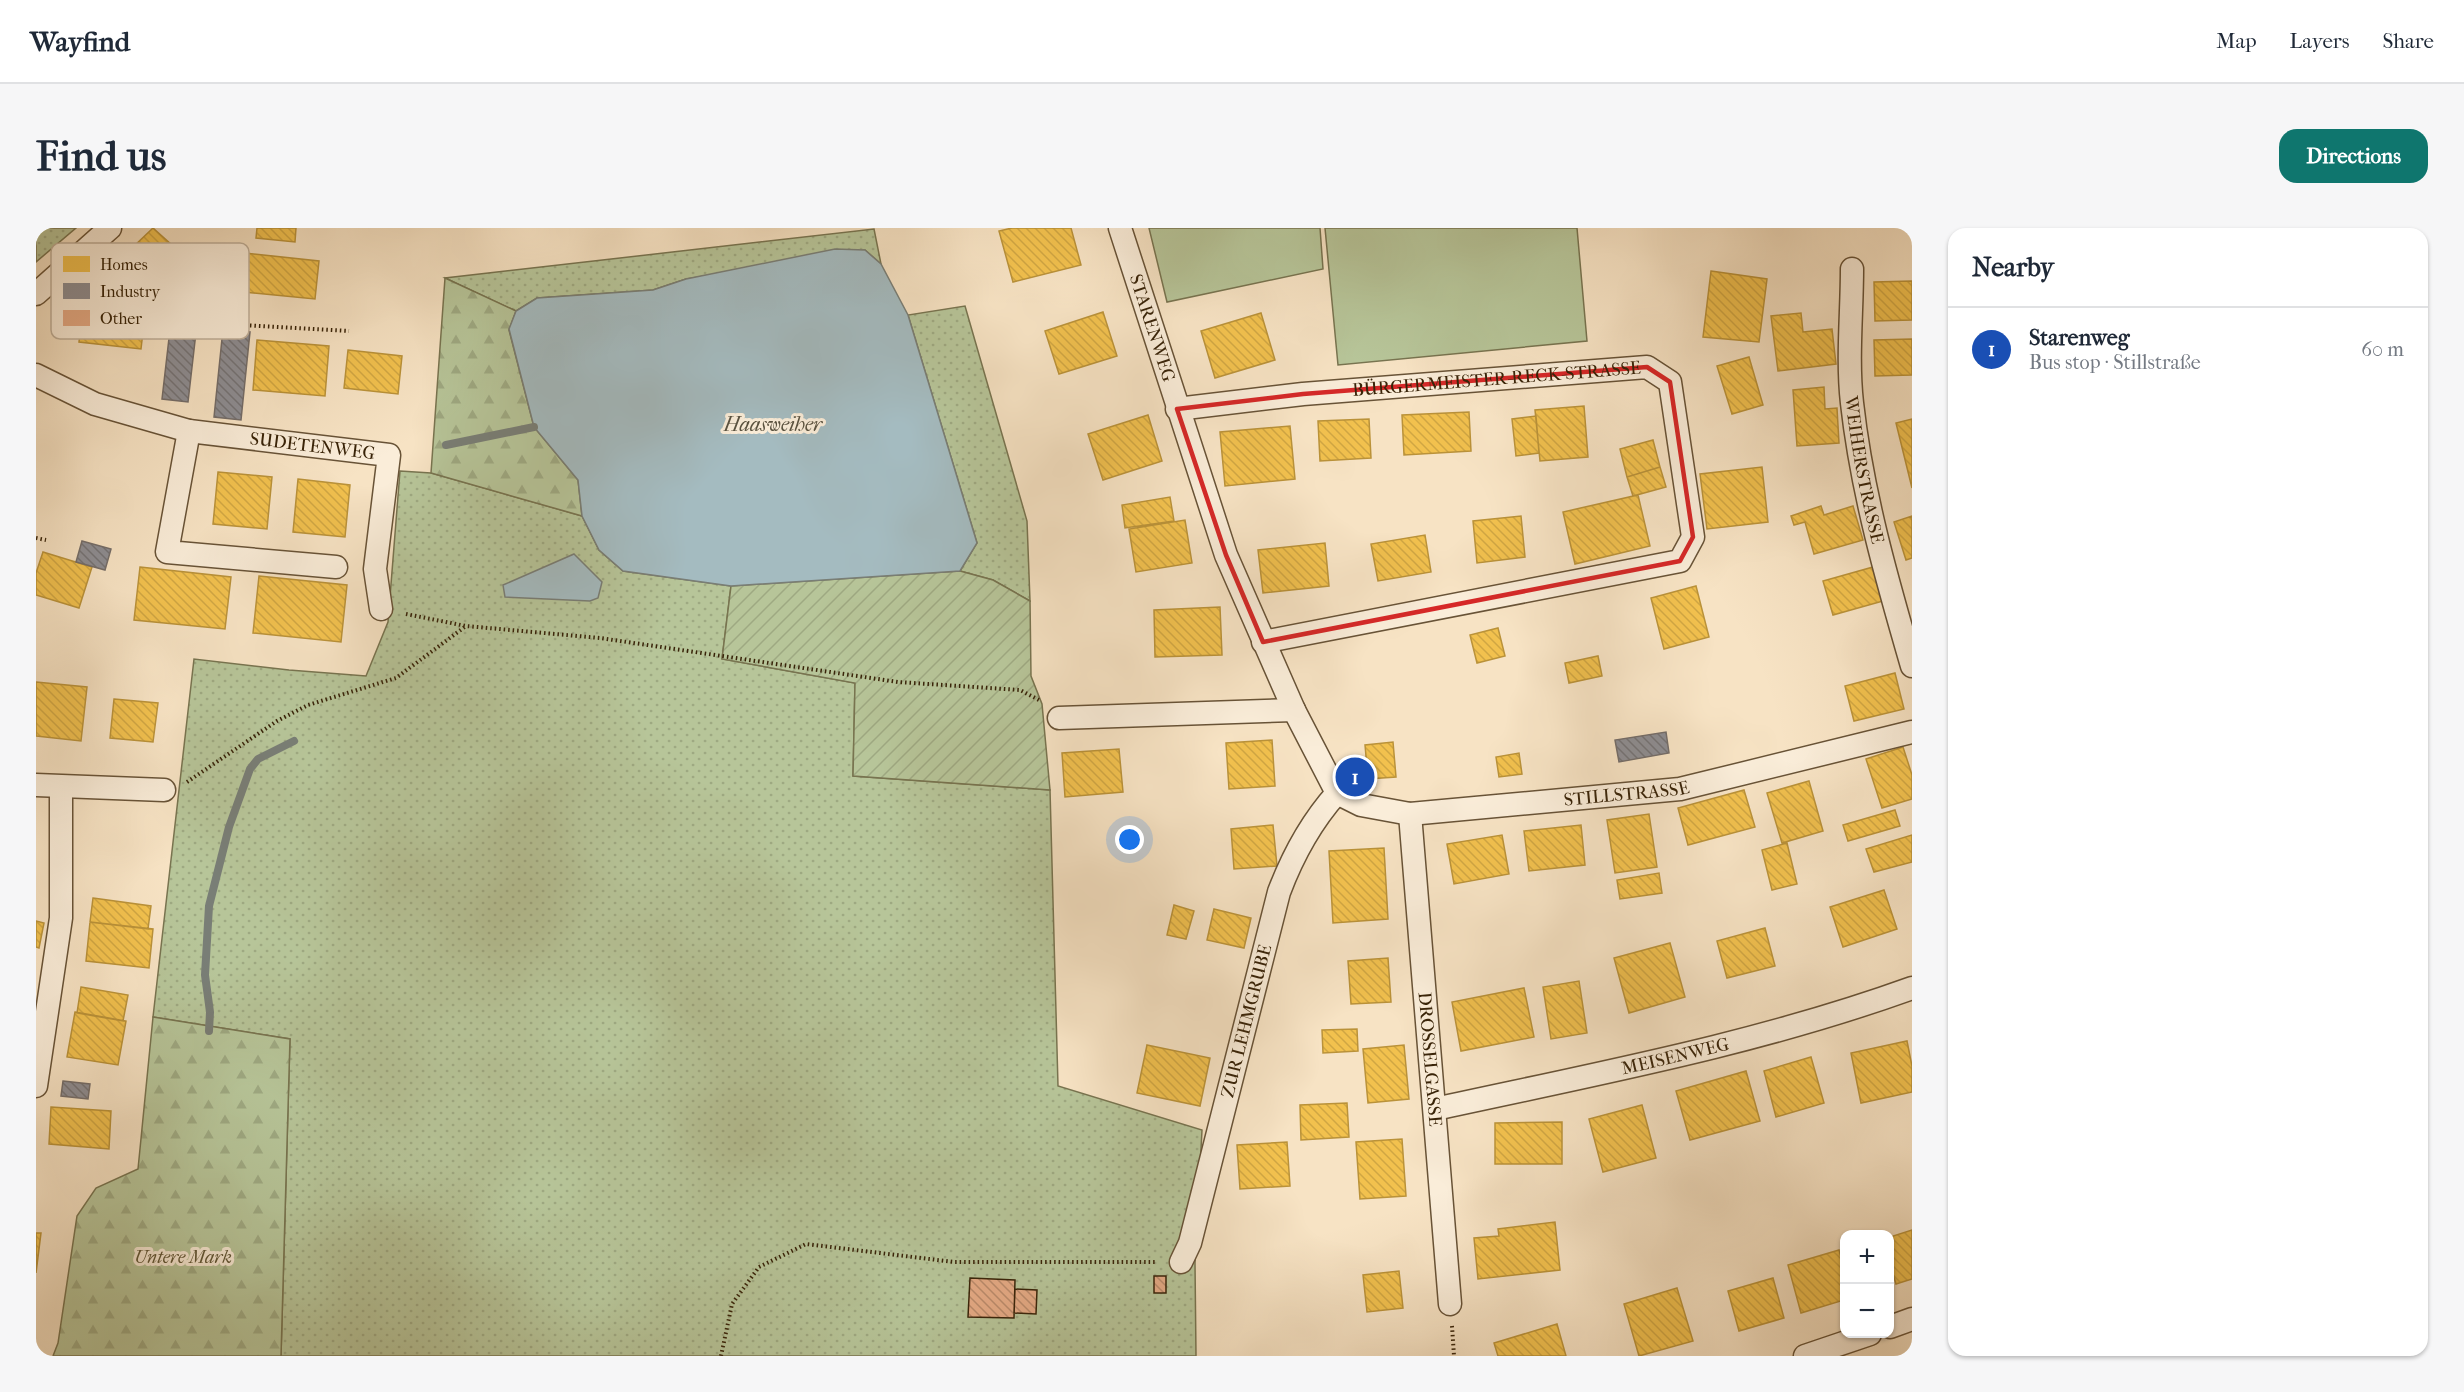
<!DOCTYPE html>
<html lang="en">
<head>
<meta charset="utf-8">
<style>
  body { margin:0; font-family:"IM FELL French Canon",serif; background:#f6f6f7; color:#1f2937 }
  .controls { position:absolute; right:18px; bottom:18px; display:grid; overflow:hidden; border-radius:12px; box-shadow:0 2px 4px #0004 }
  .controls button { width:54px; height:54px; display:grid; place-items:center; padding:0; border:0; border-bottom:2px solid #e0e1e3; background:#fff; color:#1f2937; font:30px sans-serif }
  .you { position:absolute; left:1094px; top:612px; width:21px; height:21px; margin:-15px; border:4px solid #fff; border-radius:50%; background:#1a73e8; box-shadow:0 0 0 9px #1a73e833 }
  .badge { display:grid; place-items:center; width:39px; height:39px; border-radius:50%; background:#0f766e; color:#fff; font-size:20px; font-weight:700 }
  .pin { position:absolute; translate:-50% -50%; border:3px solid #fff; box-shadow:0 2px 6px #0006 }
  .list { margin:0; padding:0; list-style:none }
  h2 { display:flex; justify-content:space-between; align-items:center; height:78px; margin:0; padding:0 24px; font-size:26px }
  h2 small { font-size:20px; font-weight:400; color:#747a83 }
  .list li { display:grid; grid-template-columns:39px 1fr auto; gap:18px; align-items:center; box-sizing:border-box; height:84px; padding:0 24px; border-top:2px solid #e0e1e3 }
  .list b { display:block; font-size:22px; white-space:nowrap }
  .list p { margin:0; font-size:20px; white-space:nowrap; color:#747a83 }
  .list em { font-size:20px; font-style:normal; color:#747a83 }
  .map { position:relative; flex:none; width:1876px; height:1128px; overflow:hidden; border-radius:18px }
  header { display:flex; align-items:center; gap:36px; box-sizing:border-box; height:84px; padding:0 30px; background:#fff; border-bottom:2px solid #e0e1e3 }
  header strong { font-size:28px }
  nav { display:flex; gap:33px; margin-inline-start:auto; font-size:21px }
  .intro { display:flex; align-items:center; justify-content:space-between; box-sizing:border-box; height:144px; padding:0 36px }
  h1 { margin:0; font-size:42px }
  .button { padding:15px 27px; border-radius:18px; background:#0f766e; color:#fff; font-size:21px; font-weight:700 }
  main { display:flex; gap:36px; padding:0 36px }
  aside { flex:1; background:#fff; border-radius:18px; box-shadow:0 2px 4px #0004 }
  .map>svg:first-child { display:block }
  .grass { fill:url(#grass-dots); stroke:#787450; stroke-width:1.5 }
  .forest { fill:url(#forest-firs); stroke:#787450; stroke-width:1.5 }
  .park { fill:#b7c599; stroke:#787450; stroke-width:1.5 }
  .garden { fill:url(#garden-furrows); stroke:#787450; stroke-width:1.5 }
  .water { fill:#a4bbc0; stroke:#797e76; stroke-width:1.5 }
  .homes { fill:url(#homes-back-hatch); stroke:#ba9239; stroke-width:1.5 }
  .industry { fill:url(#industry-back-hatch); stroke:#746d69; stroke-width:1.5 }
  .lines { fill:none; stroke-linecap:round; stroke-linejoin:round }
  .stream { stroke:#797e76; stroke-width:8 }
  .building { fill:url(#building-back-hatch); stroke:#382308; stroke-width:1.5 }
  .street-casing { stroke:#685337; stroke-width:25 }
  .path { stroke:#382308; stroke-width:4; stroke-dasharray:1.5 3; stroke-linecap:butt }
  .street { stroke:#faedd9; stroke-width:22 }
  .marked { fill:none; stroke:#d62828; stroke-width:4.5; stroke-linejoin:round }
  .labels { text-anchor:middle; stroke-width:6; stroke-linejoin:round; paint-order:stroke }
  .street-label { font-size:18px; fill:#382308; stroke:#faedd9 }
  .park-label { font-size:18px; font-style:italic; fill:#5e5434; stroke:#faedd9 }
  .water-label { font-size:20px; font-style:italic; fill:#58513f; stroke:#faedd9 }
  .key { fill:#faedd9; stroke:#c0b09a; stroke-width:1.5 }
  .key-label { font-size:16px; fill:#382308 }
</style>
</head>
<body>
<header>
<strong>Wayfind</strong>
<nav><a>Map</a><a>Layers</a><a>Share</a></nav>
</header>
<div class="intro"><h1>Find us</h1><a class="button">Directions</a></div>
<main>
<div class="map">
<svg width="1876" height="1128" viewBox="0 0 1876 1128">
  <defs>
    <pattern id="grass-dots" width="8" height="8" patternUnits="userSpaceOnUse" patternTransform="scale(1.5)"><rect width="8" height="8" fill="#b7c599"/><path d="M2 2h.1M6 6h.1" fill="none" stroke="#9ea982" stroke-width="1.8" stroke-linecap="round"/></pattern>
    <pattern id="forest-firs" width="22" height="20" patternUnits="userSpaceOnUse" patternTransform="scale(1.5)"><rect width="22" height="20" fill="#b7c599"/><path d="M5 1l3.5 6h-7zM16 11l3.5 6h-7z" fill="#9ea982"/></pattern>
    <pattern id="garden-furrows" width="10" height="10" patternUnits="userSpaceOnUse" patternTransform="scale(1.5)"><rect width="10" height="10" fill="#b7c599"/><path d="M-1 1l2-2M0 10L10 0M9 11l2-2" fill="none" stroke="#9ea982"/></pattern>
    <pattern id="homes-back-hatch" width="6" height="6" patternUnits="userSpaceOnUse" patternTransform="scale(1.5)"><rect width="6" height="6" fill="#f2c14e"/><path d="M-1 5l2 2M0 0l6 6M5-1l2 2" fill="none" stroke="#d0a643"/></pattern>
    <pattern id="industry-back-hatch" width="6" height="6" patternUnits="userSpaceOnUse" patternTransform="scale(1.5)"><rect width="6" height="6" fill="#8d8d92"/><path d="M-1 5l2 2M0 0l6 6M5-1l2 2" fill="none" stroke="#747375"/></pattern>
    <pattern id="building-back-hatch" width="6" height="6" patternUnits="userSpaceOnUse" patternTransform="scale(1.5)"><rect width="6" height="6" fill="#e6ab86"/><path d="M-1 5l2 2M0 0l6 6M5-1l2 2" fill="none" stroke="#bb8b6c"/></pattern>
  </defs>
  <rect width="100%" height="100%" fill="#f7e3c4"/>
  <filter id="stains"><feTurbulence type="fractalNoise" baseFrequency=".00333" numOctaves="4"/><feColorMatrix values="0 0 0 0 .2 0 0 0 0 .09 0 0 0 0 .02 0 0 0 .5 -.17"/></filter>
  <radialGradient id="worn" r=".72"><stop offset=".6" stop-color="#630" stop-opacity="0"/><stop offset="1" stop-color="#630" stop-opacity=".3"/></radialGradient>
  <path class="grass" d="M 0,0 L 40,0 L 0,34 Z
    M 838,1 L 845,36 L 829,22 L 650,51 L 617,62 L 501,70 L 480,83 L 409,50 Z
    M 929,78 L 991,293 L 994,373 L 957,352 L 924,343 L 941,315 L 872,87 Z
    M 364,243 L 395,245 L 546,288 L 563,322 L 587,343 L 695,358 L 686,431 L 819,455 L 817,548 L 1014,562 L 1022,858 L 1166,902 L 1159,1035 L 1160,1128 L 245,1128 L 254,811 L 117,789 L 158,431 L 253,442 L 330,448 L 352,394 Z"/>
  <path class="forest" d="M 409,50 L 480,83 L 473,102 L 498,199 L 542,252 L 546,288 L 395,245 Z
    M 117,789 L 254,811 L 245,1128 L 17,1128 L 22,1115 L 41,988 L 60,960 L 102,941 Z"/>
  <path class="park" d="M 1113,0 L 1284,0 L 1287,41 L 1131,74 Z
    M 1289,0 L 1541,0 L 1551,113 L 1302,137 Z"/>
  <path class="garden" d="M 924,343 L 957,352 L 994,373 L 995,448 L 1006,476 L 1014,562 L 817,548 L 819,455 L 686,431 L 695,358 Z"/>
  <path class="water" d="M 799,21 L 829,22 L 845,36 L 872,87 L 941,315 L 924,343 L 695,358 L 587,343 L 563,322 L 546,288 L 542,252 L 498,199 L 473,101 L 480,83 L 501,70 L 617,62 L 650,51 Z
    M 538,326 L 566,354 L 562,370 L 554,373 L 469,369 L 467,357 Z"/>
  <path class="homes" d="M 117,0 L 146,26 L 139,71 L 108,70 L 110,35 L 95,21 Z
    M 221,0 L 260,0 L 259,14 L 220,10 Z
    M 976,0 L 1035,0 L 1045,37 L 977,54 L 963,3 Z
    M 200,24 L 283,33 L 279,71 L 197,63 Z
    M 1675,43 L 1731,51 L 1723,114 L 1667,109 Z
    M 1876,53 L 1876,92 L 1839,93 L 1838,54 Z
    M 48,72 L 110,78 L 105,121 L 43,114 Z
    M 1067,84 L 1081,128 L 1023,146 L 1009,103 Z
    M 1225,85 L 1239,132 L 1179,150 L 1165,103 Z
    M 1765,85 L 1767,104 L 1796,101 L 1800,136 L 1742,143 L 1735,88 Z
    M 1876,111 L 1876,147 L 1839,148 L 1838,112 Z
    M 221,112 L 293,118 L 289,168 L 217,162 Z
    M 312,122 L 366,128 L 362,166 L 308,160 Z
    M 1713,129 L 1727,177 L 1696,186 L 1681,138 Z
    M 1788,159 L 1789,181 L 1801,180 L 1803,215 L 1761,218 L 1757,162 Z
    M 1548,178 L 1552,229 L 1504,233 L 1499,182 Z
    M 1433,184 L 1435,223 L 1368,227 L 1366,187 Z
    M 1112,187 L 1126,233 L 1067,252 L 1052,206 Z
    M 1500,188 L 1503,225 L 1480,228 L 1476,191 Z
    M 1333,191 L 1335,230 L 1284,233 L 1282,193 Z
    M 1876,191 L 1876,260 L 1860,195 Z
    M 1254,198 L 1259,251 L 1189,258 L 1184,204 Z
    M 1617,212 L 1624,239 L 1591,249 L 1584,221 Z
    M 1624,239 L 1630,259 L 1597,268 L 1591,249 Z
    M 1726,239 L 1732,294 L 1671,301 L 1664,246 Z
    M 182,244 L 236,249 L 231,301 L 177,296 Z
    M 262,251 L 314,257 L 309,309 L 257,304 Z
    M 1602,267 L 1614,318 L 1539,336 L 1527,284 Z
    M 1134,269 L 1138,293 L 1089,300 L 1086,277 Z
    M 1785,278 L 1788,287 L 1817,278 L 1827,312 L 1778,326 L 1769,294 L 1758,297 L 1755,288 Z
    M 1485,288 L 1489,329 L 1441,335 L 1437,293 Z
    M 1876,288 L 1876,330 L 1870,332 L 1858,294 Z
    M 1149,292 L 1156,335 L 1100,344 L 1093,301 Z
    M 1389,307 L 1395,344 L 1342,353 L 1335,316 Z
    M 1289,315 L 1293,358 L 1227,365 L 1222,322 Z
    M 7,324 L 56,339 L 43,380 L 0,367 L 0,345 Z
    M 104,339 L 195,349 L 189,401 L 98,392 Z
    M 1837,339 L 1847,373 L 1797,387 L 1787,353 Z
    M 223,348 L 311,357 L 305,414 L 217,405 Z
    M 1660,358 L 1673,409 L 1628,421 L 1615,370 Z
    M 1184,379 L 1186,427 L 1119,429 L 1118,382 Z
    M 1462,400 L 1469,428 L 1441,435 L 1434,407 Z
    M 1562,428 L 1566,448 L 1533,455 L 1529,435 Z
    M 1859,445 L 1868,481 L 1818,493 L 1809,458 Z
    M 0,454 L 51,459 L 45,513 L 0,508 Z
    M 78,471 L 122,475 L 117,514 L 74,510 Z
    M 1236,512 L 1239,558 L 1193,561 L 1190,515 Z
    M 1357,514 L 1360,549 L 1332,551 L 1329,517 Z
    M 1867,519 L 1876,547 L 1876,571 L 1846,580 L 1830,531 Z
    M 1083,521 L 1087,564 L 1029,569 L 1026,525 Z
    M 1483,525 L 1486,546 L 1463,549 L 1460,529 Z
    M 1773,553 L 1787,603 L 1746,615 L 1731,565 Z
    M 1708,562 L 1719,599 L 1652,617 L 1642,580 Z
    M 1859,582 L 1864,598 L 1812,613 L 1807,597 Z
    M 1613,586 L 1621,639 L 1579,645 L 1571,592 Z
    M 1237,597 L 1241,638 L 1198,641 L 1195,601 Z
    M 1545,597 L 1549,637 L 1493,643 L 1488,603 Z
    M 1466,607 L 1473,646 L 1418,656 L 1411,616 Z
    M 1876,607 L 1876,634 L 1838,644 L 1830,621 Z
    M 1751,615 L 1761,656 L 1736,662 L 1726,622 Z
    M 1348,620 L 1352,691 L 1297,695 L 1293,623 Z
    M 1623,645 L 1626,665 L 1584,671 L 1581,652 Z
    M 1848,662 L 1861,701 L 1807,719 L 1794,679 Z
    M 57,670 L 115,678 L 112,701 L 54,694 Z
    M 1138,677 L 1158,683 L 1150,711 L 1131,707 Z
    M 1178,681 L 1215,690 L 1208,720 L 1171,712 Z
    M 0,693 L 8,695 L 3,720 L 0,719 Z
    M 54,694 L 117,701 L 113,740 L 50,733 Z
    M 1729,700 L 1739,738 L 1691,750 L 1681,713 Z
    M 1634,715 L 1649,769 L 1593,785 L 1578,730 Z
    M 1352,730 L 1355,774 L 1315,776 L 1312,733 Z
    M 1543,753 L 1551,805 L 1515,811 L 1507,759 Z
    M 45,759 L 92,767 L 87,793 L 41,785 Z
    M 1488,760 L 1498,809 L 1425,823 L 1416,774 Z
    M 39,784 L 90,793 L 82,837 L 31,829 Z
    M 1321,801 L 1322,823 L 1287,825 L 1286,802 Z
    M 1871,813 L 1876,838 L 1876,864 L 1825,875 L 1815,825 Z
    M 1111,817 L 1174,830 L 1164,878 L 1101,865 Z
    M 1368,817 L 1373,871 L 1332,875 L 1327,821 Z
    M 1775,829 L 1788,875 L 1740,889 L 1728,843 Z
    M 1710,843 L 1724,893 L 1654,912 L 1640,863 Z
    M 1311,875 L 1313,909 L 1265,912 L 1264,877 Z
    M 1606,877 L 1620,930 L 1567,944 L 1553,891 Z
    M 15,879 L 75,883 L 73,921 L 13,916 Z
    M 1526,894 L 1526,936 L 1459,936 L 1459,895 Z
    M 1366,911 L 1370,968 L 1324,971 L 1320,914 Z
    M 1251,914 L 1254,958 L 1204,961 L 1201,917 Z
    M 1519,994 L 1524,1042 L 1442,1051 L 1438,1010 L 1463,1008 L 1462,1001 Z
    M 1876,1002 L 1876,1051 L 1860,1056 L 1854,1036 L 1854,1009 Z
    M 0,1005 L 5,1005 L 0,1045 Z
    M 1803,1022 L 1808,1040 L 1808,1072 L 1765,1085 L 1752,1037 Z
    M 1363,1043 L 1367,1080 L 1331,1084 L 1327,1047 Z
    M 1737,1050 L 1748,1090 L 1703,1103 L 1692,1063 Z
    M 1641,1060 L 1657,1113 L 1603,1128 L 1588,1076 Z
    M 1521,1096 L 1530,1128 L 1462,1128 L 1458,1115 Z"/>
  <path class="industry" d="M 136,84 L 162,87 L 152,174 L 126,171 Z
    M 187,101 L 214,104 L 205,192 L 178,189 Z
    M 46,313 L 75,321 L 69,342 L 40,334 Z
    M 1630,504 L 1633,525 L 1583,534 L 1579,512 Z
    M 27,853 L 54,856 L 52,871 L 25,868 Z"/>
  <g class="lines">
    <path class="stream" d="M 410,217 L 498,199
      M 173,803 L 174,784 L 169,747 L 173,678 L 193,599 L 214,541 L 222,531 L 258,513"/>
  </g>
  <path class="building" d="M 1118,1048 L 1130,1048 L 1130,1065 L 1118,1065 Z
    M 934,1050 L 979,1052 L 978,1090 L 932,1089 Z
    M 979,1061 L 1001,1062 L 1000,1086 L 978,1085 Z"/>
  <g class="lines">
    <g class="street-casing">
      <g id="street">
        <path id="s1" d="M 1084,0 L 1190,327 L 1258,482 L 1301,565"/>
        <path id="s2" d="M 1816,41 C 1816,85 1811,131 1816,175 C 1826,265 1851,352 1876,438"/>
        <path d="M 0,66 L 74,0"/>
        <path d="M 0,147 L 59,176 L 153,203"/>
        <path id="s3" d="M 1141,181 L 1267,166 L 1611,139 L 1634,154 L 1657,309 L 1644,333 L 1227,414"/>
        <path id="s4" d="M 300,339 L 131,324 L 153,203 L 353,227 L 339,341 L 345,381"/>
        <path d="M 1023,490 L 1258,482"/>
        <path d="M 0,557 L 128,562"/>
        <path id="s5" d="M 1301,565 L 1325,577 L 1374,586 L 1644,561 L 1876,504"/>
        <path id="s6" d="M 1374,586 L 1414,1076"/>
        <path d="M 0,858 L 25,690 L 25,560"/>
        <path id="s7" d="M 1399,881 C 1559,846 1721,816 1876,760"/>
        <path id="s8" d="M 1145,1034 L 1154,1015 L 1243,664 C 1257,627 1275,594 1301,565"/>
        <path d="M 1854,1099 L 1876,1091"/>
        <path d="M 1769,1128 L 1834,1106"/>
      </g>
    </g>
    <path class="path" d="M 169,95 L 313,103
      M 0,310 L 10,312
      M 370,386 L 430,398 L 564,410 L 862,454 L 984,462 L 1005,473
      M 151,554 L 241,493 L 272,477 L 360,450 L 430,398
      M 1416,1098 L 1418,1128
      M 685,1128 L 696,1076 L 723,1039 L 770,1016 L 918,1034 L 1120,1034"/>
    <use href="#street" class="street"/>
  </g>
  <path class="marked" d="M 1611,139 L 1634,154 L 1657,309 L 1644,333 L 1227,414 L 1190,327 L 1141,181 L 1267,166 Z"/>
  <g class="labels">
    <g class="street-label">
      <text dy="6" stroke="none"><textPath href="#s1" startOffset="105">STARENWEG</textPath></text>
      <text dy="6" stroke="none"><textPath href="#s3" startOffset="321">BÜRGERMEISTER-RECK-STRASSE</textPath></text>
      <text dy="6" stroke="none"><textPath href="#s4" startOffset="417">SUDETENWEG</textPath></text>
      <text dy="6" stroke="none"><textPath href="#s2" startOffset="202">WEIHERSTRASSE</textPath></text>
      <text dy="6" stroke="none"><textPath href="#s5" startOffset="294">STILLSTRASSE</textPath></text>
      <text dy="6" stroke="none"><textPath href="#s8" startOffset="250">ZUR LEHMGRUBE</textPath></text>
      <text dy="6" stroke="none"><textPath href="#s7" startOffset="246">MEISENWEG</textPath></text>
      <text dy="6" stroke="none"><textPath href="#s6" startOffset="246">DROSSELGASSE</textPath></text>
    </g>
    <g class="park-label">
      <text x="147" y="1035">Untere Mark</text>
    </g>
    <g class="water-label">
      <text x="737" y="203">Haasweiher</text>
    </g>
  </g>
  <rect x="15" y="15" width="198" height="96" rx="9" class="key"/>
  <rect x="27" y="28" width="27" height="16" fill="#f2c14e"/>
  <rect x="27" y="55" width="27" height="16" fill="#8d8d92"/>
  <rect x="27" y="82" width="27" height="16" fill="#e6ab86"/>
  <g class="key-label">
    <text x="64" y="42">Homes</text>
    <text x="64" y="69">Industry</text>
    <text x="64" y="96">Other</text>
  </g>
  <rect width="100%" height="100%" filter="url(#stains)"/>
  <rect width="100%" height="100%" fill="url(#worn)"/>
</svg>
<div class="controls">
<button>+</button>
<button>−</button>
</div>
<div class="you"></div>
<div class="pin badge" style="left:1319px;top:549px;background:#1a4fb4">1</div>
</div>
<aside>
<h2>Nearby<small></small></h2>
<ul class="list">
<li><span class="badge" style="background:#1a4fb4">1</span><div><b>Starenweg</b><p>Bus stop · Stillstraße</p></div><em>60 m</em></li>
</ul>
</aside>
</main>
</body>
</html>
